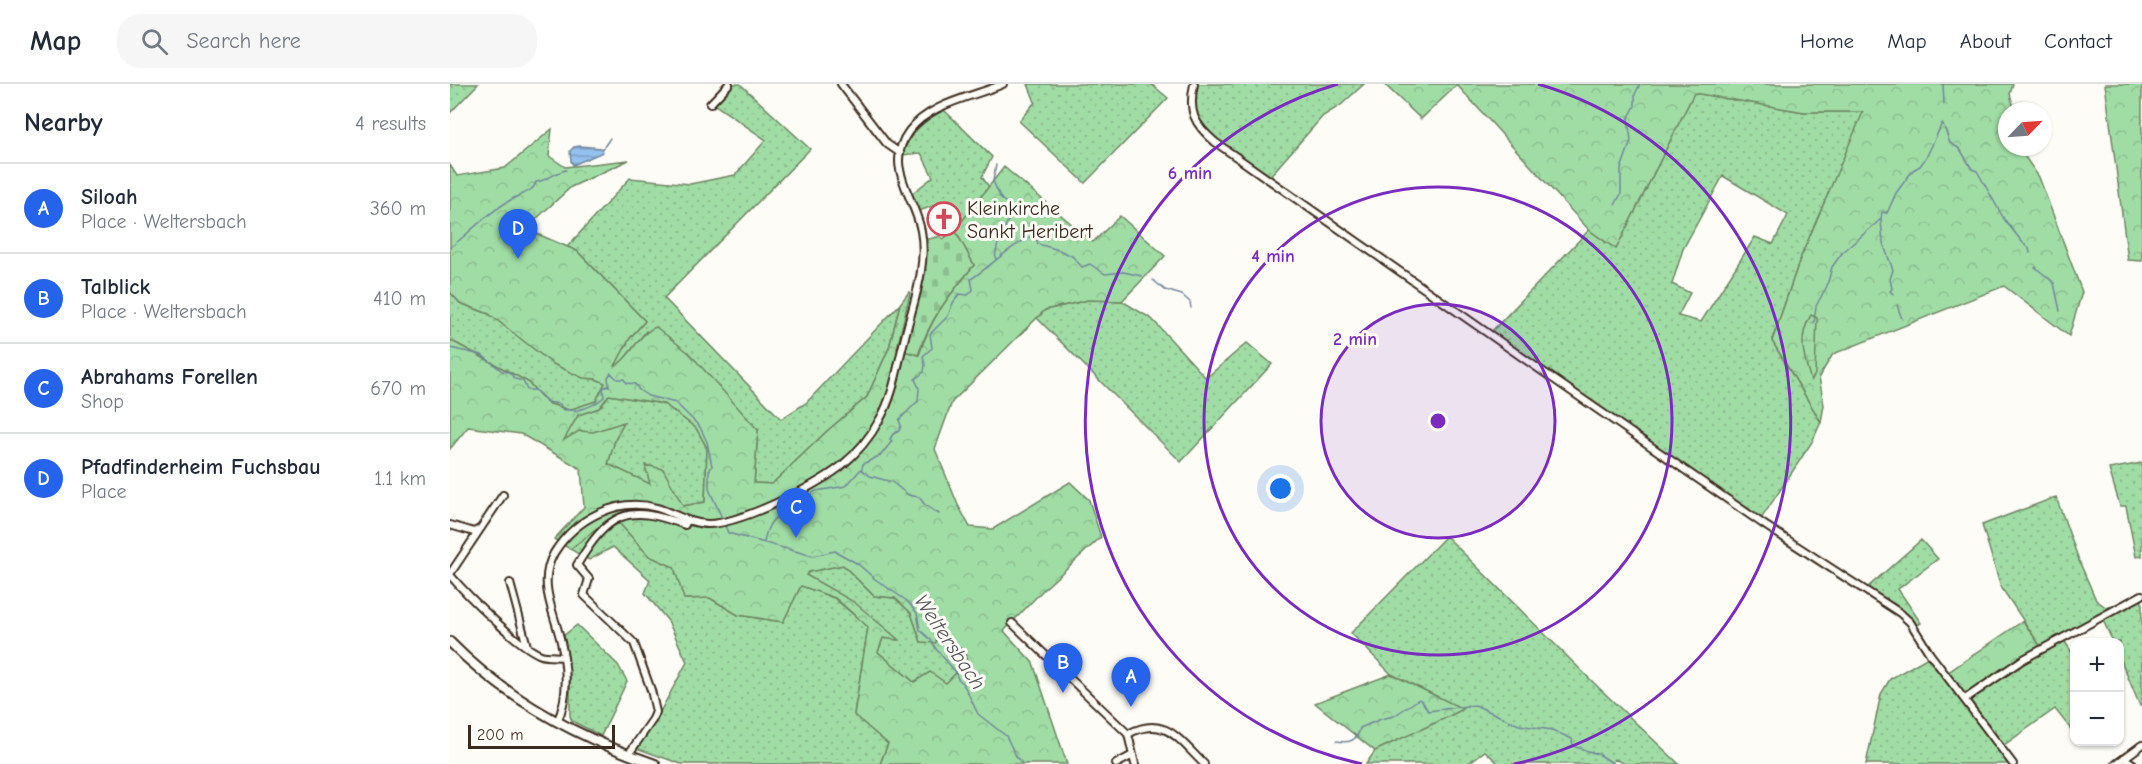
<!DOCTYPE html>
<html lang="en">
<head>
<meta charset="utf-8">
<style>
  body { margin:0; font-family:"Comic Neue",sans-serif; background:#f6f6f7; color:#1f2937 }
  .controls { position:absolute; right:18px; bottom:18px; display:grid; overflow:hidden; border-radius:12px; box-shadow:0 2px 4px #0004 }
  .controls button { width:54px; height:54px; display:grid; place-items:center; padding:0; border:0; border-bottom:2px solid #e0e1e3; background:#fff; color:#1f2937; font:30px sans-serif }
  .compass { position:absolute; left:1548px; top:18px; width:54px; height:54px; border-radius:50%; background:#fff; box-shadow:0 2px 4px #0004; rotate:65deg }
  .scale { position:absolute; left:18px; bottom:15px; width:147px; box-sizing:border-box; padding-left:6px; border:3px solid #3b2a1e; border-top:0; font-size:16px; line-height:21px; white-space:nowrap; color:#3b2a1e; -webkit-text-stroke:4px #fdfcf7; paint-order:stroke }
  .you { position:absolute; left:831px; top:405px; width:21px; height:21px; margin:-15px; border:4px solid #fff; border-radius:50%; background:#1a73e8; box-shadow:0 0 0 9px #1a73e833 }
  .badge { display:grid; place-items:center; width:39px; height:39px; border-radius:50%; background:#2563eb; color:#fff; font-size:20px; font-weight:700 }
  .pin { position:absolute; translate:-50% -50px; filter:drop-shadow(0 2px 3px #0008) }
  .pin::after { content:''; position:absolute; top:32px; width:21px; height:18px; background:inherit; clip-path:polygon(0 0,100% 0,50% 100%) }
  .list { margin:0; padding:0; list-style:none }
  h2 { display:flex; justify-content:space-between; align-items:center; height:78px; margin:0; padding:0 24px; font-size:26px }
  h2 small { font-size:20px; font-weight:400; color:#747a83 }
  .list li { display:grid; grid-template-columns:39px 1fr auto; gap:18px; align-items:center; box-sizing:border-box; height:90px; padding:0 24px; border-top:2px solid #e0e1e3 }
  .list b { display:block; font-size:22px; white-space:nowrap }
  .list p { margin:0; font-size:20px; white-space:nowrap; color:#747a83 }
  .list em { font-size:20px; font-style:normal; color:#747a83 }
  .icon { flex:none; width:33px; height:33px; fill:none; stroke:currentColor; stroke-width:2; stroke-linecap:round; stroke-linejoin:round }
  .map { position:relative; flex:none; width:1692px; height:680px; overflow:hidden }
  header { display:flex; align-items:center; gap:36px; box-sizing:border-box; height:84px; padding:0 30px; background:#fff; border-bottom:2px solid #e0e1e3 }
  header strong { font-size:28px }
  nav { display:flex; gap:33px; margin-inline-start:auto; font-size:21px }
  .search { width:420px; height:54px; background:#f6f6f7; display:flex; align-items:center; gap:15px; box-sizing:border-box; padding:0 21px; border-radius:24px; color:#747a83; font-size:22px }
  main { display:flex }
  aside { flex:1; background:#fff }
  .map>svg:first-child { display:block }
  .grass { fill:url(#grass-dots); stroke:#6e8462; stroke-width:1.5; fill-rule:evenodd }
  .forest { fill:url(#forest-crowns); stroke:#6e8462; stroke-width:1.5; fill-rule:evenodd }
  .wetland { fill:url(#wetland-marsh); stroke:#6e8462; stroke-width:1.5 }
  .cemetery { fill:url(#cemetery-stones); stroke:#6e8462; stroke-width:1.5 }
  .water { fill:url(#water-rules); stroke:#71859b; stroke-width:1.5 }
  .lines { fill:none; stroke-linecap:round; stroke-linejoin:round }
  .stream { stroke:#71859b; stroke-width:1.5 }
  .minor-casing { stroke:#3b2a1e; stroke-width:10 }
  .major-casing { stroke:#3b2a1e; stroke-width:12 }
  .minor { stroke:#fdfcf7; stroke-width:6 }
  .major { stroke:#fdfcf7; stroke-width:8 }
  .ring { fill:none; stroke:#7b2cbf; stroke-width:3 }
  .labels { text-anchor:middle; stroke-width:6; stroke-linejoin:round; paint-order:stroke }
  .poi-label { font-size:20px; fill:#3b2a1e; stroke:#fdfcf7; text-anchor:start }
  .water-label { font-size:21px; font-style:italic; fill:#56575c; stroke:#fdfcf7 }
  .centre { fill:#7b2cbf; stroke:#fdfcf7; stroke-width:3 }
  .ring-label { font-size:18px; text-anchor:middle; font-weight:bold; fill:#7b2cbf; stroke:#fdfcf7; stroke-width:6; stroke-linejoin:round; paint-order:stroke }
</style>
</head>
<body>
<header>
<strong>Map</strong>
<div class="search"><svg class="icon" aria-label="search" viewBox="0 0 24 24"><circle cx="10" cy="10" r="6"/><path d="M15 15l6 6"/></svg>Search here</div>
<nav><a>Home</a><a>Map</a><a>About</a><a>Contact</a></nav>
</header>
<main>
<aside>
<h2>Nearby<small>4 results</small></h2>
<ul class="list">
<li><span class="badge">A</span><div><b>Siloah</b><p>Place · Weltersbach</p></div><em>360 m</em></li>
<li><span class="badge">B</span><div><b>Talblick</b><p>Place · Weltersbach</p></div><em>410 m</em></li>
<li><span class="badge">C</span><div><b>Abrahams Forellen</b><p>Shop</p></div><em>670 m</em></li>
<li><span class="badge">D</span><div><b>Pfadfinderheim Fuchsbau</b><p>Place</p></div><em>1.1 km</em></li>
</ul>
</aside>
<div class="map">
<svg width="1692" height="680" viewBox="0 0 1692 680">
  <defs>
    <pattern id="grass-dots" width="8" height="8" patternUnits="userSpaceOnUse" patternTransform="scale(1.5)"><rect width="8" height="8" fill="#a0dda5"/><path d="M2 2h.1M6 6h.1" fill="none" stroke="#8bbe8e" stroke-width="1.8" stroke-linecap="round"/></pattern>
    <pattern id="forest-crowns" width="20" height="18" patternUnits="userSpaceOnUse" patternTransform="scale(1.5)"><rect width="20" height="18" fill="#a0dda5"/><path d="M2 6a3 3 0 1 1 6 0M12 15a3 3 0 1 1 6 0" fill="none" stroke="#8bbe8e"/></pattern>
    <pattern id="wetland-marsh" width="20" height="14" patternUnits="userSpaceOnUse" patternTransform="scale(1.5)"><rect width="20" height="14" fill="#a0dda5"/><path d="M1 5h8M5 5V1M11 12h8M15 12V8" fill="none" stroke="#8bbe8e"/></pattern>
    <pattern id="cemetery-stones" width="16" height="16" patternUnits="userSpaceOnUse" patternTransform="scale(1.5)"><rect width="16" height="16" fill="#a0dda5"/><path d="M2 7V4a2 2 0 0 1 4 0v3zM10 15v-3a2 2 0 0 1 4 0v3z" fill="#8bbe8e"/></pattern>
    <pattern id="water-rules" width="6" height="5" patternUnits="userSpaceOnUse" patternTransform="scale(1.5)"><rect width="6" height="5" fill="#95c1ee"/><path d="M0 2.5h6" fill="none" stroke="#7b9dc0"/></pattern>
  </defs>
  <rect width="100%" height="100%" fill="#fdfcf7"/>
  <filter id="ink" filterUnits="userSpaceOnUse"><feTurbulence type="fractalNoise" baseFrequency=".0167" numOctaves="2"/><feDisplacementMap in="SourceGraphic" scale="12" xChannelSelector="R" yChannelSelector="G"/><feConvolveMatrix kernelMatrix="1 2 1 2 8 2 1 2 1" color-interpolation-filters="sRGB"/></filter>
  <g filter="url(#ink)">
    <path class="grass" d="M 0,0 L 28,0 L 0,29 Z
      M 281,0 L 290,0 L 360,65 L 214,214 L 331,335 L 356,319 L 450,220 L 439,264 L 417,313 L 377,347 L 322,400 L 304,399 L 308,346 L 196,247 L 173,277 L 164,283 L 180,254 L 195,237 L 127,167 L 117,163 L 180,94 L 240,100 L 285,91 L 316,56 L 264,20 Z
      M 578,0 L 701,0 L 718,14 L 635,99 L 569,37 L 585,18 Z
      M 747,0 L 914,0 L 891,21 L 873,32 L 820,92 C 798,77 747,51 744,23 C 743,16 745,7 747,0 Z
      M 1244,9 L 1354,28 L 1414,28 L 1350,175 L 1322,257 L 1371,338 L 1362,358 L 1311,435 L 1042,247 L 1139,146 L 1166,165 ZM 1273,92 L 1338,131 L 1323,160 L 1305,153 L 1251,238 L 1228,232 L 1240,209 L 1222,200 L 1233,165 Z
      M 494,26 L 542,73 L 532,93 L 539,103 L 505,146 L 494,118 L 469,127 L 460,111 L 483,93 L 471,69 L 452,71 C 461,48 473,37 494,26 Z
      M 0,208 L 10,219 L 39,230 L 133,294 L 146,295 L 155,299 L 146,317 L 119,326 L 97,319 L 78,298 L 0,256 Z
      M 638,216 L 672,217 L 702,235 L 756,294 L 797,259 L 822,280 L 731,378 L 587,234 L 595,226 Z
      M 159,311 L 214,320 L 246,344 L 257,364 L 255,418 L 233,422 L 201,401 L 158,380 L 165,356 L 174,339 L 143,348 L 129,348 L 113,357 L 128,331 L 149,324 Z
      M 1692,379 L 1692,472 L 1686,473 L 1676,422 L 1670,422 L 1659,385 Z
      M 1606,413 L 1630,479 L 1646,516 L 1657,524 L 1685,512 L 1591,563 L 1551,503 L 1532,441 Z
      M 170,440 L 199,472 L 224,483 L 235,515 L 260,514 L 288,531 L 333,538 L 351,501 L 384,514 L 418,543 L 404,630 L 438,660 L 430,680 L 231,680 L 186,664 L 203,641 L 207,627 L 211,626 L 237,578 L 218,537 L 195,509 L 200,496 L 163,463 L 139,476 L 120,465 L 152,441 Z
      M 996,452 L 1149,604 L 1229,680 L 1175,680 L 1164,675 L 1162,680 L 1049,680 L 1035,667 L 1017,680 L 916,680 L 925,667 L 1012,625 L 941,590 L 901,549 Z
      M 1471,456 L 1488,475 L 1448,505 L 1471,539 L 1466,542 L 1449,523 L 1417,504 Z
      M 393,481 L 424,512 L 445,514 L 461,529 L 471,558 L 486,547 L 514,567 L 522,595 L 496,599 L 464,598 L 428,568 L 433,554 L 448,556 L 356,491 L 358,488 Z
      M 1692,514 L 1692,621 L 1690,622 L 1670,574 L 1670,558 L 1663,558 L 1652,534 Z
      M 127,541 L 168,581 L 177,597 L 151,652 L 122,637 L 120,632 L 120,594 L 113,552 Z
      M 1614,556 L 1624,572 L 1624,649 L 1605,625 L 1554,661 L 1519,615 L 1573,577 Z
      M 1478,573 L 1559,680 L 1416,680 L 1431,610 L 1440,595 Z"/>
    <path class="forest" d="M 934,0 L 1563,0 L 1560,10 L 1565,27 L 1557,27 L 1557,63 L 1574,63 L 1575,73 L 1589,93 L 1632,208 L 1619,252 L 1554,202 L 1383,270 L 1369,293 L 1374,321 L 1371,338 L 1322,257 L 1350,175 L 1413,28 L 1354,28 L 1244,9 L 1166,165 L 1139,146 L 1007,1 L 971,35 Z
      M 1655,0 L 1692,0 L 1692,177 L 1678,176 Z
      M 102,45 L 99,72 L 115,83 L 179,76 L 121,103 L 85,136 L 85,149 L 127,167 L 195,237 L 180,254 L 165,282 C 182,273 187,250 206,243 L 239,269 L 308,346 L 304,399 L 322,400 L 377,347 L 417,313 L 439,264 L 450,220 L 459,208 L 460,209 L 447,265 L 469,271 C 482,231 498,213 524,181 L 505,146 L 554,83 L 643,158 L 670,132 L 715,172 L 672,217 L 638,216 L 595,226 L 502,318 L 485,365 L 508,421 L 520,443 L 543,445 L 620,398 L 639,416 L 651,453 L 593,506 L 554,547 L 583,579 L 617,680 L 430,680 L 438,660 L 404,631 L 418,543 L 385,514 L 351,502 L 333,538 L 288,531 L 260,514 L 234,515 L 224,483 L 199,472 L 170,440 L 152,441 L 120,465 L 104,455 L 134,423 L 131,385 L 71,350 L 18,343 L 0,365 L 0,256 L 78,298 L 97,319 L 119,326 L 146,317 L 155,299 L 146,295 L 133,294 L 103,280 L 39,230 L 10,219 L 0,208 L 0,81 L 7,92 L 55,84 ZM 159,311 L 214,320 L 246,344 L 257,364 L 255,418 L 233,422 L 213,385 L 195,381 L 200,400 L 158,380 L 165,356 L 174,338 L 143,348 L 129,347 L 114,356 L 128,331 L 149,324 ZM 393,481 L 424,512 L 445,514 L 461,529 L 471,558 L 486,559 L 487,547 L 514,567 L 522,594 L 509,586 L 496,599 L 480,588 L 464,598 L 428,568 L 433,554 L 449,556 L 404,518 L 356,491 L 359,488 Z
      M 1573,537 L 1591,563 L 1515,612 L 1497,589 Z
      M 941,590 L 1013,625 C 984,641 954,652 925,667 L 865,619 Z"/>
    <path class="wetland" d="M 1361,231 L 1367,234 L 1365,290 L 1361,297 C 1354,273 1347,254 1361,231 Z"/>
    <path class="cemetery" d="M 505,146 L 524,181 C 498,213 482,231 468,271 L 454,267 L 473,186 L 475,156 L 490,152 L 493,155 Z"/>
    <path class="water" d="M 130,62 L 151,64 L 153,68 L 123,81 L 121,77 L 120,67 L 124,63 Z"/>
    <g class="lines">
      <path class="stream" d="M 1493,0 L 1494,21
        M 1493,40 L 1500,59 L 1510,65 L 1522,85 L 1527,87 L 1554,135 L 1573,159 L 1579,164 L 1580,169
        M 152,66 L 160,54
        M 1165,121 L 1171,110 L 1171,85 L 1181,57 L 1178,35 L 1185,22 L 1185,10 L 1190,0
        M 1431,136 L 1433,159 L 1443,186 L 1440,195 L 1442,205 L 1440,207 L 1443,210
        M 0,164 C 21,147 40,127 64,114 C 73,109 83,108 86,98 C 96,97 106,88 116,86
        M 546,176 C 543,166 557,136 564,128 L 559,121 L 551,115 L 543,97 L 546,81
        M 1585,183 L 1604,199 L 1610,227
        M 703,196 L 715,206 L 732,211 L 740,218 L 741,224
        M 1447,221 L 1452,235
        M 1364,239 L 1366,222 L 1377,202 L 1382,183 L 1392,169 L 1431,135 L 1432,128 L 1437,129 L 1446,109 L 1463,86 L 1470,82 L 1477,72 L 1492,39
        M 0,264 L 32,271 L 52,287 L 59,288 L 65,295 L 73,297 L 77,306 L 85,306 L 98,318 L 110,320 L 113,326 C 118,325 122,327 128,326 C 138,324 146,320 154,313 L 153,304 L 159,302 L 158,293 L 161,289 L 167,295 L 174,295 L 176,299 L 185,300 L 189,306 L 198,312 L 226,319 L 250,343 L 257,358 L 262,382 L 259,387 L 259,405 L 272,434
        M 412,386 L 420,392 L 442,398 L 458,411 L 469,413 L 475,421 L 489,430
        M 344,420 L 366,407 L 396,402 L 412,384 L 413,380 L 431,371 L 442,357 L 440,355 L 443,350 L 449,347 L 451,342 L 449,336 L 468,317 L 469,304 L 465,295 L 474,288 L 475,281 L 473,272 L 482,264 L 480,250 L 498,232 L 503,219 L 509,210 L 518,211 L 523,206 L 521,195 C 537,185 568,155 585,152 L 588,160 L 609,166 L 622,172 L 632,183 L 640,180 L 655,190 L 673,188 L 692,192
        M 274,439 L 278,449 L 363,472 L 385,467 L 408,480 L 425,495 L 457,517 L 467,529 L 470,546 L 481,556 L 486,565 L 505,587 L 508,595 L 513,599 L 528,630 L 556,652 L 567,674 L 573,680
        M 314,459 C 317,437 325,433 342,422
        M 886,657 C 898,659 907,658 910,644 L 931,635 L 944,632 L 969,615 L 972,617 L 978,627 L 1025,621 L 1069,641 L 1102,646 L 1122,655 L 1123,662 L 1150,671 L 1164,680
        M 861,680 L 861,679"/>
      <g class="minor-casing">
        <path id="minor" d="M 391,0 L 437,60 L 450,69
          M 744,0 C 738,28 744,40 765,58 L 1079,278 L 1313,440 L 1450,529 L 1460,538 L 1480,570 L 1563,680
          M 260,20 L 279,0
          M 0,441 L 24,448 L 31,444
          M 0,490 L 53,411
          M 0,491 C 17,511 68,562 91,571 C 97,573 107,572 114,573
          M 60,499 L 77,562
          M 562,539 L 678,650 L 685,680
          M 1515,615 L 1572,576 L 1692,511
          M 107,638 C 119,613 117,584 111,558 C 104,527 87,499 104,469 C 125,435 168,412 207,424 C 224,429 240,440 258,440 C 290,440 364,403 390,383 C 406,370 420,354 430,335 C 444,311 447,283 454,257 C 462,222 478,183 471,147 C 465,113 433,82 459,47 C 480,19 523,13 553,0
          M 678,650 C 715,630 729,656 754,680
          M 178,671 L 203,635 L 206,628 L 201,606 L 184,559 L 134,511 L 139,495 L 127,481 C 158,429 177,419 235,441 L 237,436
          M 1674,674 L 1683,680
          M 666,680 L 683,671
          M 1666,680 L 1692,661"/>
      </g>
      <g class="major-casing">
        <path id="major" d="M 0,558 C 57,616 129,654 205,680"/>
      </g>
      <use href="#minor" class="minor"/>
      <use href="#major" class="major"/>
    </g>
  </g>
  <circle cx="988" cy="337" r="117" fill="#7b2cbf" fill-opacity=".12"/>
  <g class="ring">
    <circle cx="988" cy="337" r="117"/>
    <circle cx="988" cy="337" r="234"/>
    <path d="M912 680A351 351 0 0 1 888 0M1088 0A351 351 0 0 1 1064 680"/>
  </g>
  <defs>
    <g id="church-ring" transform="scale(1.725)"><circle r="9.5" fill="#fdfcf7" stroke="#d1495b" stroke-width="1.5"/><path d="M-1.2-6h2.4v3.5h3.3v2.4h-3.3V6h-2.4V-.1h-3.3v-2.4h3.3Z" fill="#d1495b"/></g>
  </defs>
  <g fill-rule="evenodd">
    <use href="#church-ring" x="494" y="135"/>
  </g>
  <g class="labels">
    <g class="poi-label">
      <text x="517" y="131">Kleinkirche<tspan x="517" dy="23">Sankt Heribert</tspan></text>
    </g>
    <g class="water-label">
      <text transform="translate(500 558) rotate(56)" y="7">Weltersbach</text>
    </g>
  </g>
  <circle cx="988" cy="337" r="9" class="centre"/>
  <g class="ring-label">
    <text x="740" y="95">6 min</text>
    <text x="823" y="178">4 min</text>
    <text x="905" y="261">2 min</text>
  </g>
</svg>
<div class="controls">
<button>+</button>
<button>−</button>
</div>
<svg class="compass" viewBox="-18 -18 36 36"><path d="M0-13l5 13h-10z" fill="#e53935"/><path d="M0 13l5-13h-10z" fill="#747a83"/></svg>
<div class="scale">200 m</div>
<div class="you"></div>
<div class="pin badge" style="left:681px;top:623px">A</div>
<div class="pin badge" style="left:613px;top:609px">B</div>
<div class="pin badge" style="left:346px;top:454px">C</div>
<div class="pin badge" style="left:68px;top:175px">D</div>
</div>
</main>
</body>
</html>
